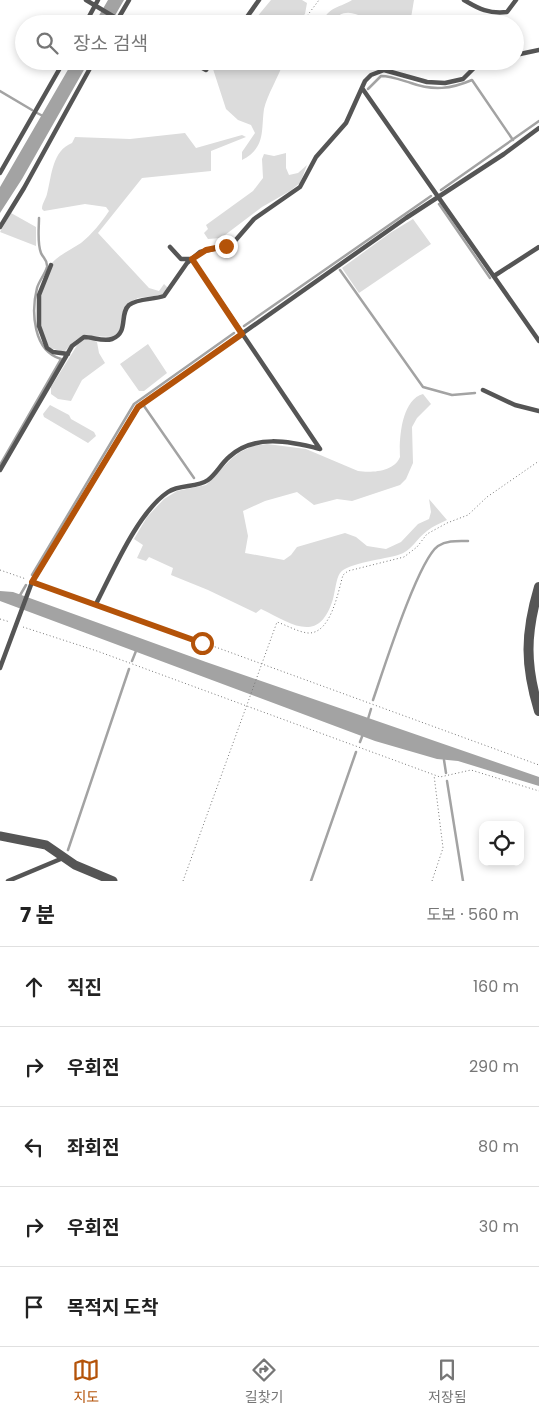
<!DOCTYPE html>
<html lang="ko">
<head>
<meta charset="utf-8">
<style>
  body { margin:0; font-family:Poppins,"Noto Sans KR",sans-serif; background:#f2f2f2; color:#222 }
  .controls { position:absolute; right:15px; bottom:15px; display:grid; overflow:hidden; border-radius:10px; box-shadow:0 2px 8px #0003 }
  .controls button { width:45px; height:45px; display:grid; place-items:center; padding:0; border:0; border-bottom:1px solid #e0e0e0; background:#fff; color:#222; font:25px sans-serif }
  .stop { position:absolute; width:15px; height:15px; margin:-11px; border:4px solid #b45309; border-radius:50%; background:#fff }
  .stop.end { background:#b45309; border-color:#fff; box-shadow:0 1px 5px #0008 }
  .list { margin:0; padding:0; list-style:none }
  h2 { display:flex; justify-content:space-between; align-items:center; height:65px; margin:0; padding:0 20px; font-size:21px }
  h2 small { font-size:16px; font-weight:400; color:#767676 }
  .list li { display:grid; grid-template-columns:32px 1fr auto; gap:15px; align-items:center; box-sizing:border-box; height:80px; padding:0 20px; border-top:1px solid #e0e0e0 }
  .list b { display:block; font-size:19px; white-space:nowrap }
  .list em { font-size:16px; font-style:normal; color:#767676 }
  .icon { flex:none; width:28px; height:28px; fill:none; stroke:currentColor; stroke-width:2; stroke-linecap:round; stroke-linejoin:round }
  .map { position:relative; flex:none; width:539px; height:881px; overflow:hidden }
  .search { position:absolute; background:#fff; box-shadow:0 2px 8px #0003; left:15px; right:15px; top:15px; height:55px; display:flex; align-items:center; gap:12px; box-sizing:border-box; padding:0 18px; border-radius:28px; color:#767676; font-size:19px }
  .sheet { height:465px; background:#fff }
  nav { display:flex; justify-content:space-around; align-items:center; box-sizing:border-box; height:70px; border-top:1px solid #e0e0e0; background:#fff; font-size:14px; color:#767676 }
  nav a { display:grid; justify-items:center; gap:2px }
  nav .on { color:#b45309 }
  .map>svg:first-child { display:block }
  .green { fill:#dcdcdc }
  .water { fill:#a3a3a3 }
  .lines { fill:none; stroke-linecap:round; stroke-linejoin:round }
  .stream { stroke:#a3a3a3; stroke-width:2.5 }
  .path { stroke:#777; stroke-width:1; stroke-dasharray:1 2.5; stroke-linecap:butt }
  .service { stroke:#555; stroke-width:4.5 }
  .minor { stroke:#555; stroke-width:9 }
  .tertiary { stroke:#555; stroke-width:10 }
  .route { stroke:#b45309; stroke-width:6 }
</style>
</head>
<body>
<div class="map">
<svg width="539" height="881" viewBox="0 0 539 881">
  <rect width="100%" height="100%" fill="#fff"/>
  <path class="green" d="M 271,0 L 302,0 L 307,3 L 305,14 L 296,24 L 251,24 Z
    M 352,0 L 414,0 L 410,24 C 401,24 391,25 382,24 C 362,21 348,0 330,24 L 323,22 C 327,7 342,7 352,0 Z
    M 226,61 L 284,61 C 279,76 267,95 264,109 C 261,130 266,148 242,160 L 242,152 L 255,133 L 251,125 L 238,120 L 226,109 L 213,69 Z
    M 185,133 L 196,148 L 242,135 L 246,137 L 211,151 L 211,171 L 142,178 L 98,233 L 149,288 L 159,291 L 164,284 L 168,288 L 162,295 L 138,298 L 127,304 L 121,329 L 113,337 L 84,336 L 76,340 L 64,352 L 50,348 C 34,324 35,286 52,263 C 59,255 72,249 81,243 C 92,234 101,223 109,211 L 106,207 L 85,204 L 44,211 L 42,209 C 42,203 46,199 47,194 C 52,175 52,151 72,143 L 75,137 L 130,139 Z
    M 286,153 L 286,168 L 289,175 L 298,173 L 307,165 L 300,183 L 290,191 L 262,207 L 221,238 L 208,239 L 204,233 L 208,229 L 206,225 L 253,191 L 263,178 L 262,159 L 264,154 L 274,156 Z
    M 11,213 L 36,227 L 36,246 L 0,232 Z
    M 413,219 L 431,244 L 359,293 L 342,268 L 390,233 Z
    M 81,339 L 91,339 L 97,342 L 99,353 L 105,363 L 82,380 L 71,401 L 58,399 L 51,394 L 51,387 Z
    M 148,344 L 167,373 L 144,391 L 139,391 L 120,364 Z
    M 423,394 L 431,404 L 417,418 L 412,427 L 413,463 L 406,479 L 400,485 L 352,501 L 337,499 L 314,505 L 297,492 L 265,501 L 243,511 L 248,536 L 245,553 L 284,560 L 291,555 L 297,547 L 345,533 L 356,537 L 367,546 L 386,549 L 401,542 L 418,524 L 429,519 L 431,512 L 429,499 L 447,520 C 441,523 433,526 427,531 C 416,539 412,551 398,555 C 386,559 347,563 340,573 C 336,579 335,592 333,599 C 319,645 292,624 261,609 L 256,613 L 208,590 L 171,575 L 173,568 L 149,557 L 146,561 L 137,558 L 143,545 L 134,539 L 147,517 L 164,499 L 177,491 L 206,485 L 231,459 L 240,452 L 253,446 L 267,444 L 306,449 L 358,471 C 371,473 394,472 400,457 C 399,440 401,400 423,394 Z
    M 50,405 L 69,415 L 71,419 L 94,432 L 96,436 L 88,443 L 44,417 L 43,414 Z"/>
  <path class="water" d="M 108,0 L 124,0 L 110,24 L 94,24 Z
    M 73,61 L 89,61 L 22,179 L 0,213 L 0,187 Z
    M 0,591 L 13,592 L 206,662 L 539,777 L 539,786 L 458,761 L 437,759 L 375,741 L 0,601 Z"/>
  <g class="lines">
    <path class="stream" d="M 368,89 L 381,76 C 391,76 401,80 411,83 C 433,91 451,89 472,80 L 513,140
      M 0,91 L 32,110
      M 37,113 L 45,117
      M 441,190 L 539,121
      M 439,204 L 490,278
      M 340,270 L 423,387 L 452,395 L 475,393
      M 244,326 L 431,196
      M 144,406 L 194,478
      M 0,465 L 61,359 C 33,351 31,312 37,288 C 39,281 45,274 47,267 C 48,260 43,258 41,253 C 37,243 39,228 39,218
      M 32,575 L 134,404 L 234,333
      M 19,597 L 26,585
      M 132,661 L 136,651
      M 373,700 C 383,671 418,560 438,546 C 447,540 458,541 468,541
      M 368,719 L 371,709
      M 360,742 L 363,734
      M 444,760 L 446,773
      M 447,781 L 463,881
      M 68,850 L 129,669
      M 311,881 L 356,752"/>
    <path class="path" d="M 301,24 L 319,0
      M 0,570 L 26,579
      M 39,584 L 89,602
      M 103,606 L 539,765
      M 0,619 L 10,622
      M 23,627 L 97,651 L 440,777 L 471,770 L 539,791
      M 183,881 L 277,622 C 286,625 298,632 308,633 C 331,634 338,592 343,575 L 348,571 L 404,557 L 417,547 L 427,534 L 447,523 L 468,515 L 487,497 L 539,461
      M 432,881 L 443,848 L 434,775"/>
    <path class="service" d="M 86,0 L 126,24
      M 464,0 C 479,9 489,14 507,12 L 516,0
      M 85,24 L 98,0
      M 115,24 L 129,0
      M 242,24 L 259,0
      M 515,53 L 520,54 L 539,50
      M 190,61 L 206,70 L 212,61
      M 362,88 L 539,341
      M 0,173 L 64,61
      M 0,227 L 24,188 L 94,61
      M 170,247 L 181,259 L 192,259 L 320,449
      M 51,265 L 39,295 L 39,326 L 47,348 L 53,352 L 68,354
      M 494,276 L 539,247
      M 483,390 L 515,405 L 539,411
      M 0,470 L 72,346 L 84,337 C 93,337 103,342 112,339 C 129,333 119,314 129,305 C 138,298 153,300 164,296 L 187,263 L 200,252 L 226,246 L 234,242 L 254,219 L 300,187 L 316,157 L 346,123 L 365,81 L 371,75 L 384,70 L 427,82 L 445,83 L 463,79 L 481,61
      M 96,604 C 113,571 138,512 168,492 C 180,484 197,488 208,480 C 216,474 221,464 229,457 C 254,434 289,441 320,449
      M 0,668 L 32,582 L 138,407 L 406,218 L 504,154 L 539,128
      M 8,881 L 63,858"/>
    <path class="minor" d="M 0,836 L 46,845 L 75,865 L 113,881"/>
    <path class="tertiary" d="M 539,587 C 525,634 525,665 539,711"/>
  </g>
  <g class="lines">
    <path class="route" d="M 202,643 L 32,582 L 138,407 L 242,334 L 192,259 L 206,250 L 226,246"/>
  </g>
</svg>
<div class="controls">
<button><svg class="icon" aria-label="locate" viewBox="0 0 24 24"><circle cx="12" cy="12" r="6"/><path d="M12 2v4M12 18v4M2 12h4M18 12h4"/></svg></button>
</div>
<div class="stop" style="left:202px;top:643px"></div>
<div class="stop end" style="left:226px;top:246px"></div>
<div class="search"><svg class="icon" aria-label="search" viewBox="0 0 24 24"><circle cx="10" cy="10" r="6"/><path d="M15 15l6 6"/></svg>장소 검색</div>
</div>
<section class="sheet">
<h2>7 분<small>도보 · 560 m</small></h2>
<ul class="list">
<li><svg class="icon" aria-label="ahead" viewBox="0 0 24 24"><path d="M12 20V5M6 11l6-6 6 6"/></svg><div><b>직진</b></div><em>160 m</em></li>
<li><svg class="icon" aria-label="right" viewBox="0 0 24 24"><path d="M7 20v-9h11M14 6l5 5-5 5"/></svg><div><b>우회전</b></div><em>290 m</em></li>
<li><svg class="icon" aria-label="left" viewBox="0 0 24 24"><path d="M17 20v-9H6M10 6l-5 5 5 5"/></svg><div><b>좌회전</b></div><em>80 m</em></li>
<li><svg class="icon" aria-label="right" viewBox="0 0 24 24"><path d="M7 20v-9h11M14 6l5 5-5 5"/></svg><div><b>우회전</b></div><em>30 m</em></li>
<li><svg class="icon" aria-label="arrive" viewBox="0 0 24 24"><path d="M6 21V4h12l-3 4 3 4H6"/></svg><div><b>목적지 도착</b></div></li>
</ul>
</section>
<nav>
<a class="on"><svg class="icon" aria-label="map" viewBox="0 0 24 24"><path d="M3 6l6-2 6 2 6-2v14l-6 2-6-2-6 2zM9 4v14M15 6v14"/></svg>지도</a>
<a><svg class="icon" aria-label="directions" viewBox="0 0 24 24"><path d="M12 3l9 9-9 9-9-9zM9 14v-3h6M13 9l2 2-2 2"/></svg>길찾기</a>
<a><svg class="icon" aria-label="saved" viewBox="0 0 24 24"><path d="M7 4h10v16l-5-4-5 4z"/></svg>저장됨</a>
</nav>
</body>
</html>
